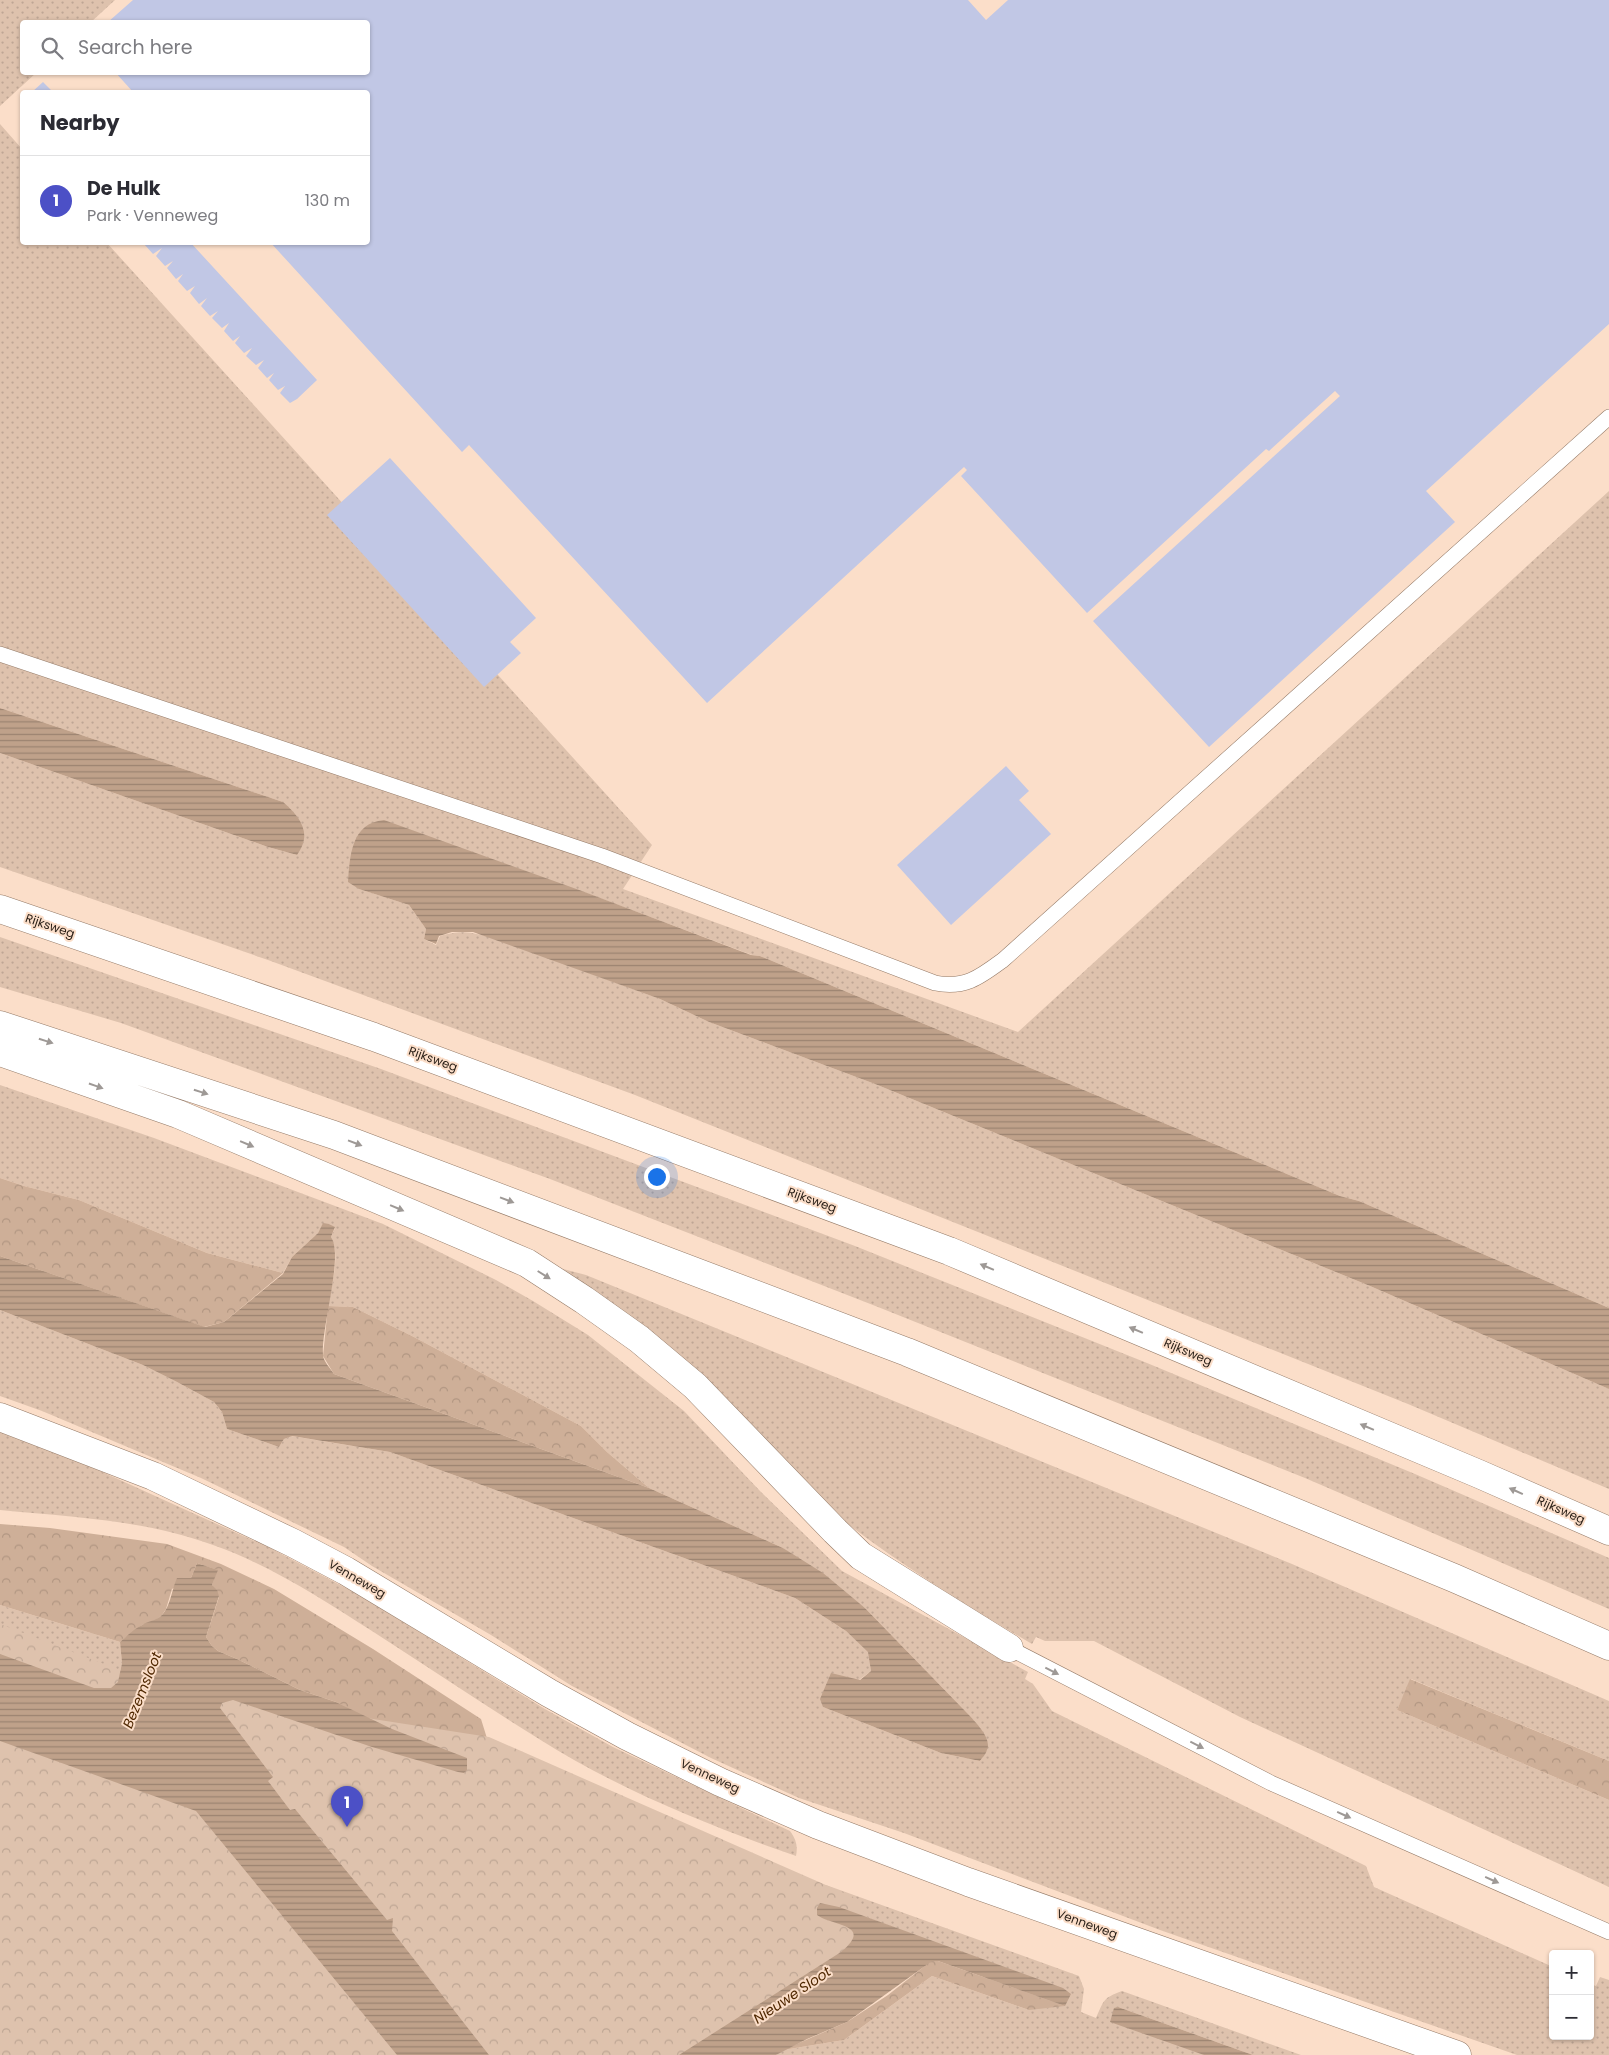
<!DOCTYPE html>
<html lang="en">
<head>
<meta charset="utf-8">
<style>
  body { margin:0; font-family:Poppins,sans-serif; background:#f7f7f7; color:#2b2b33 }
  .controls { position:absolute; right:15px; bottom:15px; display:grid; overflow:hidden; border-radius:5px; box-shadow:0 1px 4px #0004 }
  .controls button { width:45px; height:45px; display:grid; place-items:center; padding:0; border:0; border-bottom:1px solid #e1e1e2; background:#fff; color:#2b2b33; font:25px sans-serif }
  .you { position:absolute; left:656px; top:1176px; width:18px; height:18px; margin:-12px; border:4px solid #fff; border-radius:50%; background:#1a73e8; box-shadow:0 0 0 8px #1a73e833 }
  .badge { display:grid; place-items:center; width:32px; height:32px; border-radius:50%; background:#4c50c6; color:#fff; font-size:16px; font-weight:700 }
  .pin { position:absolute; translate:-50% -41px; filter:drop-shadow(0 1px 2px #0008) }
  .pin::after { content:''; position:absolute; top:26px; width:18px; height:15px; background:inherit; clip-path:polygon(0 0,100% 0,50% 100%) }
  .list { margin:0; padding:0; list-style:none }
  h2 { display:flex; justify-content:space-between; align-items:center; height:65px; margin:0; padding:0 20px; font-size:21px }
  h2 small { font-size:16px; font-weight:400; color:#7c7c81 }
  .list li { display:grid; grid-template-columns:32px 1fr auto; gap:15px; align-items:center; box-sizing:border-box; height:90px; padding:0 20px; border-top:1px solid #e1e1e2 }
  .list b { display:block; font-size:19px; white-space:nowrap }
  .list p { margin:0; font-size:16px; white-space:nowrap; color:#7c7c81 }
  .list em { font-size:16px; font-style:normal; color:#7c7c81 }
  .icon { flex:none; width:28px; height:28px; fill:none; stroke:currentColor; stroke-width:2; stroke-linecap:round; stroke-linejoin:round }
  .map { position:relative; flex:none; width:1609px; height:2055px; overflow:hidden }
  .search { position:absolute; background:#fff; box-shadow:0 1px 4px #0004; left:20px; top:20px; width:350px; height:55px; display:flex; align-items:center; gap:12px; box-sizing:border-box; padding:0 18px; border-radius:5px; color:#7c7c81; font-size:19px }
  .panel { position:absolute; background:#fff; box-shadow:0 1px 4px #0004; left:20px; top:90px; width:350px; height:155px; border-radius:5px }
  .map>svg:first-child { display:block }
  .grass { fill:url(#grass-dots) }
  .forest { fill:url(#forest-crowns) }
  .park { fill:url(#park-crowns) }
  .water { fill:url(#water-rules) }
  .building { fill:#c1c7e5 }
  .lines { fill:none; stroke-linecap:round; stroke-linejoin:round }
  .lane-casing { stroke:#947a67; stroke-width:16 }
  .secondary-casing { stroke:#947a67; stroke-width:29 }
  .highway-casing { stroke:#947a67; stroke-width:29 }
  .lane { stroke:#fff; stroke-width:15 }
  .secondary { stroke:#fff; stroke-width:28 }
  .highway { stroke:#fff; stroke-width:28 }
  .oneway { fill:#9e9996 }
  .labels { text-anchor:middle; stroke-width:4; stroke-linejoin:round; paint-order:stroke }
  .street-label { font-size:12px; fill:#271d15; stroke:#fbdec9 }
  .water-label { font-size:14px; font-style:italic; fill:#4f2700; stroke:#fbdec9 }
</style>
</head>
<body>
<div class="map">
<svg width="1609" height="2055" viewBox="0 0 1609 2055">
  <defs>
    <pattern id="grass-dots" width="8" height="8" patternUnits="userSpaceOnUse" patternTransform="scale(1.25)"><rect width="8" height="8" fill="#dec2ad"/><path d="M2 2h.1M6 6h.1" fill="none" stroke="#bea694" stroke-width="1.8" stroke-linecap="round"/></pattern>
    <pattern id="forest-crowns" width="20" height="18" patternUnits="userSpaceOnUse" patternTransform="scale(1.25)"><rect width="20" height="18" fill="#ceaf98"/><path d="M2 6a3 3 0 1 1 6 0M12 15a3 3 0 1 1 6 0" fill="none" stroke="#b19682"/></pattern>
    <pattern id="park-crowns" width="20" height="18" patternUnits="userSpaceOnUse" patternTransform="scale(1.25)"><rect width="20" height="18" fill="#dec2ad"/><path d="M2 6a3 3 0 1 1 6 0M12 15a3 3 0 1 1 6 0" fill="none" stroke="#bea694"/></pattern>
    <pattern id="water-rules" width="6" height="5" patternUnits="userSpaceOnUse" patternTransform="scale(1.25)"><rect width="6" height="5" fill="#bfa18a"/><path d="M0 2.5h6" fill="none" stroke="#9b8370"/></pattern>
  </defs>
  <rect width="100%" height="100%" fill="#fbdec9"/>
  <path class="grass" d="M 0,0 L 115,0 L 91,22 L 22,22 L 22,72 L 36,73 L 0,106 Z
    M 0,124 L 22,149 L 22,242 L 107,243 L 652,845 L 623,889 L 1018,1032 L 1609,491 L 1609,1308 L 1359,1201 L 1340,1196 L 760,956 L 752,955 L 581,891 L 359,889 L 409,905 L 426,929 L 424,939 L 436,945 L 440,936 C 460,930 467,932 488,936 L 660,999 L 709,1022 L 875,1084 L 1370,1286 L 1609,1389 L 1609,1489 L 1408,1404 L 635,1095 L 268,960 L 0,867 L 0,753 L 268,847 L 297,855 L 283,802 L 0,708 Z
    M 0,937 L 381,1069 L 855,1246 L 1147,1363 L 1415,1474 L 1609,1558 L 1609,1609 L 1305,1478 L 878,1307 L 550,1179 L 121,1023 L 0,987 Z
    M 0,1085 L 154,1138 L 383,1224 L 496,1280 L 533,1301 L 588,1335 L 684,1411 L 760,1491 L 842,1571 L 1028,1672 L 1025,1679 L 1033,1684 L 1052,1711 L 1366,1866 L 1374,1887 L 1553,1967 L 1553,2036 L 1590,2036 L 1590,1984 L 1596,1986 L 1600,1977 L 1609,1980 L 1609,2055 L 1517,2055 L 1160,1930 L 904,1833 L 799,1798 L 711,1758 L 572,1686 L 491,1635 L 372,1566 L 344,1547 L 201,1478 L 42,1411 L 0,1396 L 0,1310 L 143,1365 L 177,1382 L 214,1402 L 222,1412 L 227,1429 L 279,1447 L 284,1439 L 291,1436 L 390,1452 L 795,1598 L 846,1631 L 869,1652 L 871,1671 L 823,1707 L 941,1753 L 980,1761 L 987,1750 L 982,1731 L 970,1716 L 865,1608 L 783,1548 L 649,1488 L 607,1452 L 581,1426 L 414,1337 L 353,1307 L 328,1306 C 331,1288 341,1254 331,1237 L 335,1228 L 329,1224 L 323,1224 L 318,1233 L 292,1257 L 283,1273 L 207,1253 L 79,1200 L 24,1186 L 0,1178 Z
    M 544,1264 L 586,1275 L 1292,1564 L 1609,1701 L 1609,1761 L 1411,1679 L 1397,1710 L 1609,1800 L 1609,1887 L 1240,1717 L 1094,1641 L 1045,1641 L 1036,1637 L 1032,1644 C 960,1602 891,1559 826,1507 Z
    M 0,1432 L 87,1465 L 272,1549 L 359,1595 L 545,1709 L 613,1747 L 790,1831 C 796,1839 798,1846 796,1856 C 707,1825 620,1790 539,1739 C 483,1704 428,1667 372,1631 C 322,1599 270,1565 213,1545 C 145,1520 72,1517 0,1510 Z
    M 0,1605 L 120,1642 L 122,1663 L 118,1682 L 0,1654 Z
    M 826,1885 L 1079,1976 L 1084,1989 L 1081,2012 L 1096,2018 C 1104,2000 1103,1998 1122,1991 L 1301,2055 L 1253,2055 L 1118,2007 L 1205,2055 L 776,2055 L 783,2050 L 844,2040 L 932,1976 L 1029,2010 L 944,1946 L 839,1907 L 635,2055 Z"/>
  <path class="forest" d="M 0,1178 L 24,1186 L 79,1200 L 207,1253 L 283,1273 L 224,1322 L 204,1327 L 0,1256 Z
    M 328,1306 L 353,1307 L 414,1337 L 581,1426 L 607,1452 L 649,1488 L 334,1374 L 323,1356 Z
    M 0,1524 L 50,1528 L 167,1544 L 221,1564 L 274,1589 L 373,1649 L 481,1719 L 490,1748 L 367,1718 L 336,1702 L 300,1690 L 237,1659 L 218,1651 L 212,1646 L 206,1637 L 219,1597 L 212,1585 L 217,1570 L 197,1563 L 191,1578 L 172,1589 L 166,1609 L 162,1615 L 156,1620 L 142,1625 L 120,1642 L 0,1605 Z
    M 1410,1679 L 1609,1761 L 1609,1800 L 1397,1710 Z
    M 931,1961 L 938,1961 L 1065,2006 L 1029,2010 L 932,1976 L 844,2040 L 783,2050 L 847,2022 L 888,1995 Z"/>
  <path class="park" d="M 0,1624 L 161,1686 L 489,1737 L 860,1900 L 874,1943 L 741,2055 L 0,2055 Z"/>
  <path class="water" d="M 0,708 L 283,802 C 300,817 313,833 297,855 L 268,847 L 0,753 Z
    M 384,820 L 582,891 L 751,955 L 760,956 L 1340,1196 L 1359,1201 L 1609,1308 L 1609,1389 L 1370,1286 L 875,1084 L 709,1022 L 660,999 L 473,932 L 452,932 L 439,936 L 436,944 L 424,939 L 426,929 L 409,905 L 359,889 L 348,882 C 350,856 351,823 384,820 Z
    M 323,1223 L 329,1224 L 335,1227 L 331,1237 C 344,1255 321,1328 323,1355 C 323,1361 331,1369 334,1374 L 649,1488 L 783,1548 L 823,1573 L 865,1608 L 970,1716 C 977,1724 992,1739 987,1750 C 986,1754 982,1758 980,1761 L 941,1753 L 823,1707 L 820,1699 L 831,1673 L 860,1680 L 871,1671 L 868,1652 L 846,1631 L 795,1598 L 390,1452 L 292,1436 L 284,1439 L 279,1447 L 227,1429 L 222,1412 L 214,1402 L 177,1382 L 143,1365 L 0,1310 L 0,1256 L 205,1327 L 224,1322 L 283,1274 L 292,1257 L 318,1233 Z
    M 197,1563 L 218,1570 L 212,1585 L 217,1590 L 219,1596 L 206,1637 L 212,1646 L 218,1651 L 237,1659 L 300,1690 L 336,1702 L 392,1729 L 467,1758 L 467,1770 L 464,1773 L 458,1772 L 372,1747 L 233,1700 L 222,1703 L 220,1708 L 273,1777 L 268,1781 L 290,1810 L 295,1809 L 387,1920 L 393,1918 L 392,1931 L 489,2055 L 397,2055 L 196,1811 L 0,1741 L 0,1654 L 94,1688 L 111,1688 L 118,1682 L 122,1663 L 120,1642 C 127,1636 134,1629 142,1625 C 150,1620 159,1621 165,1611 C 171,1602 172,1589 177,1578 L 191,1578 Z
    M 820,1903 L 839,1907 L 1063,1988 L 1071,1994 L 1065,2006 L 938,1961 L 932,1961 L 847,2022 L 807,2039 L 776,2055 L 679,2055 L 841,1952 C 874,1924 834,1927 817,1915 L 817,1908 Z
    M 1118,2007 L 1253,2055 L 1204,2055 L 1110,2022 L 1114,2008 Z"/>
  <path class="building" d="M 133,0 L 968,0 L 986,20 L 1008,0 L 1609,0 L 1609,324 L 1426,491 L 1455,522 L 1209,747 L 1093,621 L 1340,396 L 1335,391 L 1269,451 L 1266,449 L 1087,613 L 961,476 L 967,470 L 964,467 L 707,703 L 469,445 L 462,452 L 270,242 L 368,242 L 368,92 L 133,92 L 115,72 L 368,72 L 368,22 L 108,22 Z
    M 43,82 L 53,92 L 32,92 Z
    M 145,242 L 190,242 L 317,380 L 297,399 L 290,403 L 280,393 L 285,386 L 278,390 L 269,380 L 274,373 L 267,378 L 258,368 L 264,360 L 256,365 L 246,356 L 252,348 L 244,353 L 235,343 L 240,336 L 233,341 L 224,331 L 229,323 L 222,328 L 212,318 L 218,311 L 210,316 L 201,306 L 207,298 L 199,304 L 190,293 L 195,286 L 187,291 L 178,281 L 183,274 L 176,279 L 167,268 L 173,261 L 165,266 L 156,256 L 162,248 L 153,254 L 144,244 Z
    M 390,458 L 536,618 L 510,642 L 521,653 L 484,687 L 327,515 Z
    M 1006,766 L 1029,791 L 1019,800 L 1051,834 L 951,925 L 897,865 Z"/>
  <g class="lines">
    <g class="lane-casing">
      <path id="lane" d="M 0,654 L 602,856 L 935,983 C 965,989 980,977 1003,960 L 1609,417
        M 1009,1648 L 1271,1783 L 1609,1932"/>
    </g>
    <g class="secondary-casing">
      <path id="secondary" d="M 0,1417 L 153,1476 L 293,1543 L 346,1571 L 549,1693 L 627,1736 L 720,1782 L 818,1825 L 968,1882 L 1457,2055"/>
    </g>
    <g class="highway-casing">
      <path id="highway" d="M 0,909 L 374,1037 L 949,1251 L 1479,1474 L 1609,1531
        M 0,1025 L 334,1135 L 907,1352 L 1454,1578 L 1609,1646
        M 0,1052 L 178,1114 L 527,1263 L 584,1300 L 639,1339 L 695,1386 L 835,1531 L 861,1556 L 1009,1648"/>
    </g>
    <use href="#lane" class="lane"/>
    <use href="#secondary" class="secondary"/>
    <use href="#highway" class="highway"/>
  </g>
  <defs><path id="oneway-solid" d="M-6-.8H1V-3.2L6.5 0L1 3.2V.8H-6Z" transform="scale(1.25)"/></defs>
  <g class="oneway">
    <use href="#oneway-solid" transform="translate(46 1041) rotate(18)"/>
    <use href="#oneway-solid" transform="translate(96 1086) rotate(19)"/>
    <use href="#oneway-solid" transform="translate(201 1092) rotate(18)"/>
    <use href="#oneway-solid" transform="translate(355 1143) rotate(21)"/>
    <use href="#oneway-solid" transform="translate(247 1144) rotate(23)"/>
    <use href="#oneway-solid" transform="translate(507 1200) rotate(21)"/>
    <use href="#oneway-solid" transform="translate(397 1208) rotate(23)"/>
    <use href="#oneway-solid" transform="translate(987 1267) rotate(-157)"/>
    <use href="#oneway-solid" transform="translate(544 1275) rotate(32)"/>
    <use href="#oneway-solid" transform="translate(1136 1330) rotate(-157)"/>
    <use href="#oneway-solid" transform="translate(1367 1427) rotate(-157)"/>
    <use href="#oneway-solid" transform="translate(1516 1491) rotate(-156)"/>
    <use href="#oneway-solid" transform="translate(1052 1671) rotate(27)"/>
    <use href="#oneway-solid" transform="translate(1197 1745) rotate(27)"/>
    <use href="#oneway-solid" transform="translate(1344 1815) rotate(24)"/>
    <use href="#oneway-solid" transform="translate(1492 1880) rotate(24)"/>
  </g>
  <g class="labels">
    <g class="street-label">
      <text transform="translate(50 926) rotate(19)" y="4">Rijksweg</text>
      <text transform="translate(433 1059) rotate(20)" y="4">Rijksweg</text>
      <text transform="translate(812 1200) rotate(20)" y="4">Rijksweg</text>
      <text transform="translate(1188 1352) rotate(23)" y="4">Rijksweg</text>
      <text transform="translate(1561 1510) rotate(24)" y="4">Rijksweg</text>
      <text transform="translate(357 1579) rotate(30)" y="4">Venneweg</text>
      <text transform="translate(710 1776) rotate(25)" y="4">Venneweg</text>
      <text transform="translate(1087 1924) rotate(20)" y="4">Venneweg</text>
    </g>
    <g class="water-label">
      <text transform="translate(142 1690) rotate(-68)" y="5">Bezemsloot</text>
      <text transform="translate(792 1995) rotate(-34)" y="5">Nieuwe Sloot</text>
    </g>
  </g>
</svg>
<div class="controls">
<button>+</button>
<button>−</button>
</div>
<div class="you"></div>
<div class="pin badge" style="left:347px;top:1827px">1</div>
<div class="search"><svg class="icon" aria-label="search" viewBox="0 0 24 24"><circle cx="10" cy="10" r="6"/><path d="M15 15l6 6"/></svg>Search here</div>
<section class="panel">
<h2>Nearby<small></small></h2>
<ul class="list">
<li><span class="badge">1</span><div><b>De Hulk</b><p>Park · Venneweg</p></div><em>130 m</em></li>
</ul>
</section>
</div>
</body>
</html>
